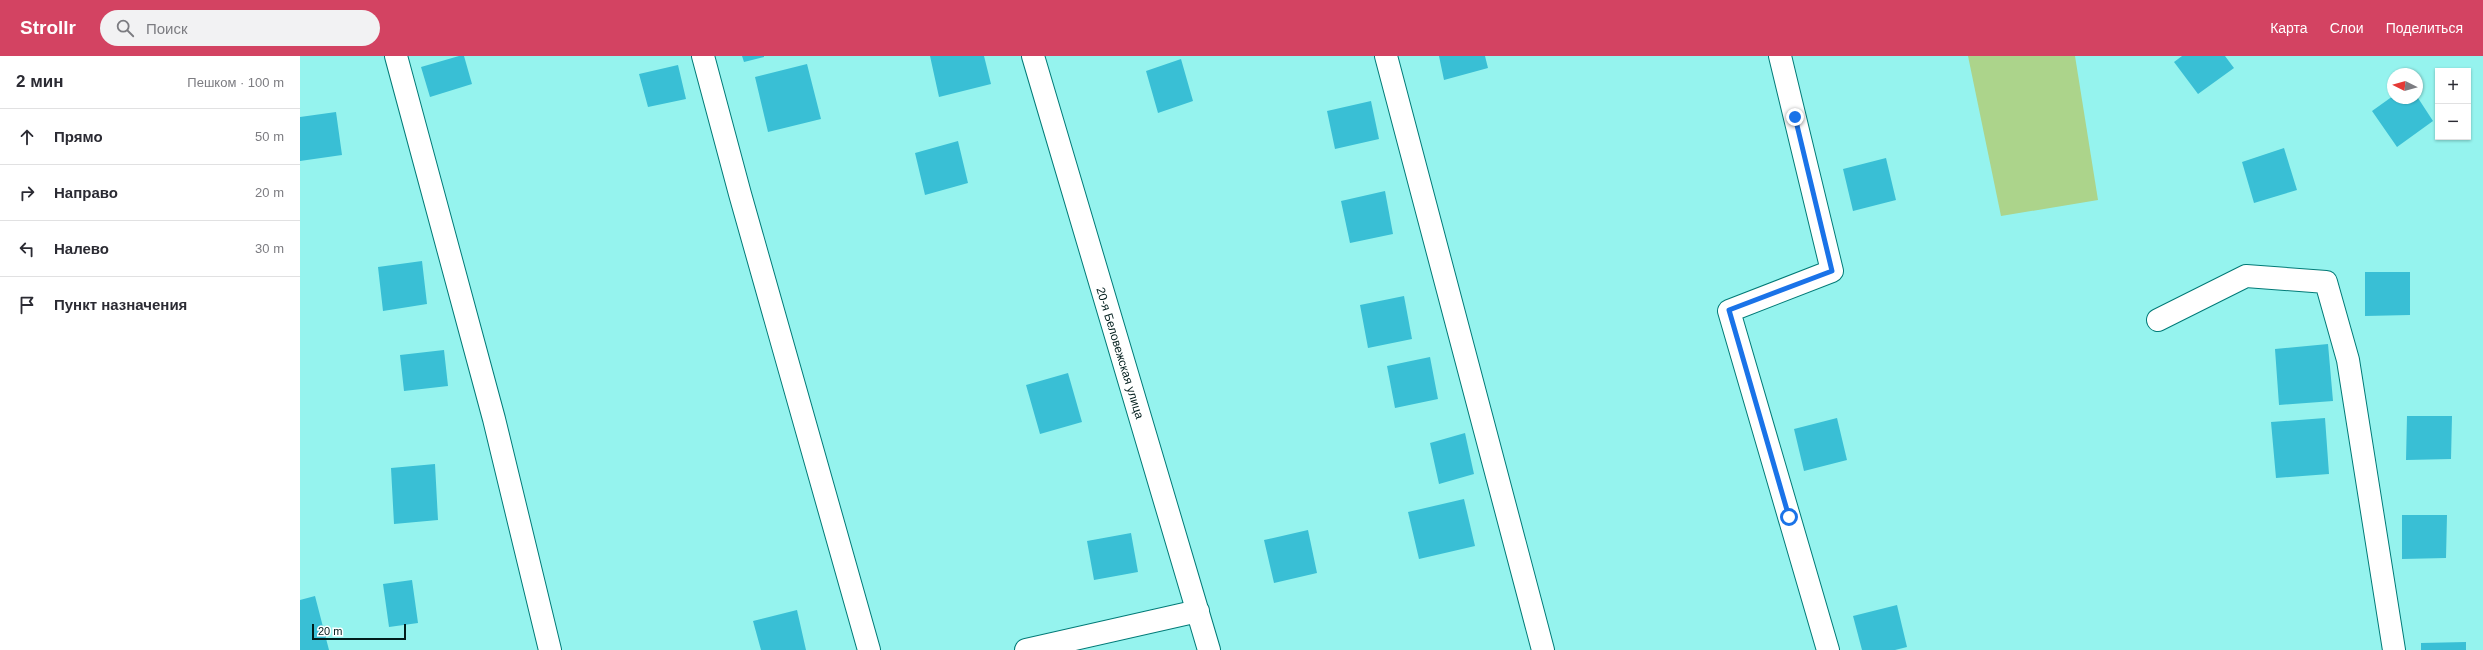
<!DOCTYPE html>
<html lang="ru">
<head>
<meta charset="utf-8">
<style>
  body { margin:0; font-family:Helvetica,sans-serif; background:#f2f2f3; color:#2b2b33 }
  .controls { position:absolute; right:12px; top:12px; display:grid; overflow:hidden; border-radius:0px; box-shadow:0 1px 3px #0004 }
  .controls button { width:36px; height:36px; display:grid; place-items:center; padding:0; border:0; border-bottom:1px solid #e1e1e2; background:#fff; color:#2b2b33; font:20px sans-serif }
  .compass { position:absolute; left:2087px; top:12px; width:36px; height:36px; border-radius:50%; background:#fff; box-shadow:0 1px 3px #0004; rotate:275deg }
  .scale { position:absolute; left:12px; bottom:10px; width:94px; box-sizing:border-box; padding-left:4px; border:2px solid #001d1c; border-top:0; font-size:11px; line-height:14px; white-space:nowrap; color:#001d1c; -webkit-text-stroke:3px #fff; paint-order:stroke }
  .stop { position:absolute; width:12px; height:12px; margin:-9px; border:3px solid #1a73e8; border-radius:50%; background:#fff }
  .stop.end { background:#1a73e8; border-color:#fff; box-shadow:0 1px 4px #0008 }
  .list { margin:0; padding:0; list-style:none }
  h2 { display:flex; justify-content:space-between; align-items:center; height:52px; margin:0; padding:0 16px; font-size:17px }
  h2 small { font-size:13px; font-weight:400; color:#7c7c81 }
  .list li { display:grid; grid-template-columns:26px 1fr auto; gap:12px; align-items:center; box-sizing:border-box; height:56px; padding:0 16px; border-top:1px solid #e1e1e2 }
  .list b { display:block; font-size:15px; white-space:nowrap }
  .list em { font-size:13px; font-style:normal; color:#7c7c81 }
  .icon { flex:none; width:22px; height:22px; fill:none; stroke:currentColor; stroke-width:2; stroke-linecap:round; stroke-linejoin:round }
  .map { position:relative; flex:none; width:2183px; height:594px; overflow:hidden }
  header { display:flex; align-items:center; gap:24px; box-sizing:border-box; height:56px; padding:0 20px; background:#d34362; color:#fff }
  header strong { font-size:19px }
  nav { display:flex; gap:22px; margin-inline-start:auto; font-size:14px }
  .search { width:280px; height:36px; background:#f2f2f3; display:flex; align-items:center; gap:10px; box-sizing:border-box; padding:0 14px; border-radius:22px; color:#7c7c81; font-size:15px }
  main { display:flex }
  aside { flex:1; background:#fff }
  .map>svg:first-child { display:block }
  .green { fill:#acd48b }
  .building { fill:#39bfd5 }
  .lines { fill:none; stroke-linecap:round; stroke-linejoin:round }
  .minor-casing { stroke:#007a77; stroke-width:24 }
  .minor { stroke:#fff; stroke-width:22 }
  .route { stroke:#1a73e8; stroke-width:5 }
  .labels { text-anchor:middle; stroke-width:3.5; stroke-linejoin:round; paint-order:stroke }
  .street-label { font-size:12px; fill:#001d1c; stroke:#fff }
</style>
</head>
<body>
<header>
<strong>Strollr</strong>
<div class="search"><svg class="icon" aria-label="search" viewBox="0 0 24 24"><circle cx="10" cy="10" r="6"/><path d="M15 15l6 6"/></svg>Поиск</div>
<nav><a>Карта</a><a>Слои</a><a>Поделиться</a></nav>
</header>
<main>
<aside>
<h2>2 мин<small>Пешком · 100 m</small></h2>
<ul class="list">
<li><svg class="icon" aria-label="ahead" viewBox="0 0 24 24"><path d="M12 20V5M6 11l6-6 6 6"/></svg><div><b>Прямо</b></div><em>50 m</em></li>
<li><svg class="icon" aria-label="right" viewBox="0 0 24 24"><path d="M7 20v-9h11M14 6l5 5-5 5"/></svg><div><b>Направо</b></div><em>20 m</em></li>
<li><svg class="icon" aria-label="left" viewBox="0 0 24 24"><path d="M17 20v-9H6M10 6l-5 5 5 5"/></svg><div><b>Налево</b></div><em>30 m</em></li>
<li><svg class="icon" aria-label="arrive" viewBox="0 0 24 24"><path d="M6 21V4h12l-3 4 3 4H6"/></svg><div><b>Пункт назначения</b></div></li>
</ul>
</aside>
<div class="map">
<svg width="2183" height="594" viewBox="0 0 2183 594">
  <rect width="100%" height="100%" fill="#95f3ee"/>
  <path class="green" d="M 1668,0 L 1775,0 L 1798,144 L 1701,160 Z"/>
  <path class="building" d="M 159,0 L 164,0 L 172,28 L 130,41 L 121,11 Z
    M 442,0 L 464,0 L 464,1 L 444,6 Z
    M 630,0 L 684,0 L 691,28 L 639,41 Z
    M 1139,0 L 1185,0 L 1188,12 L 1144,24 Z
    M 1882,0 L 1925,0 L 1934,12 L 1898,38 L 1874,6 Z
    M 881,3 L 893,45 L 858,57 L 846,15 Z
    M 507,8 L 521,63 L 468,76 L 455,21 Z
    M 378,9 L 386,43 L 348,51 L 339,18 Z
    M 2093,40 L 2093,42 L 2118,42 L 2133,65 L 2097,91 L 2072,55 Z
    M 1071,45 L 1079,83 L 1035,93 L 1027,55 Z
    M 36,56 L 42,99 L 0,105 L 0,61 Z
    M 658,85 L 668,127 L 625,139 L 615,97 Z
    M 1984,92 L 1997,134 L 1954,147 L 1942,106 Z
    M 1586,102 L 1596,144 L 1553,155 L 1543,113 Z
    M 1085,135 L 1093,178 L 1050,187 L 1041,145 Z
    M 122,205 L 127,248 L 83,255 L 78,211 Z
    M 2065,216 L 2110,216 L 2110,259 L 2065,260 Z
    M 1104,240 L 1112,283 L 1068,292 L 1060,249 Z
    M 2028,288 L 2033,345 L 1979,349 L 1975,293 Z
    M 144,294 L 148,330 L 104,335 L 100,299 Z
    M 1130,301 L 1138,343 L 1095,352 L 1087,310 Z
    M 768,317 L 782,366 L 740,378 L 726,329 Z
    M 2107,360 L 2152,360 L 2151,403 L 2106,404 Z
    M 1537,362 L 1547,404 L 1504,415 L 1494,373 Z
    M 2025,362 L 2029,418 L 1976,422 L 1971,366 Z
    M 1165,377 L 1174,418 L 1139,428 L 1130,387 Z
    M 135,408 L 138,464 L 94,468 L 91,412 Z
    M 1164,443 L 1175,490 L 1119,503 L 1108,456 Z
    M 2102,459 L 2147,459 L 2146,502 L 2102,503 Z
    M 1008,474 L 1017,517 L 974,527 L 964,484 Z
    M 831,477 L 838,516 L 794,524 L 787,485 Z
    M 112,524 L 118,567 L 89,571 L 83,528 Z
    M 15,540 L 29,594 L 0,594 L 0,544 Z
    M 1597,549 L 1607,591 L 1595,594 L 1562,594 L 1553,560 Z
    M 497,554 L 506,594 L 461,594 L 453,565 Z
    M 2166,586 L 2166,594 L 2121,594 L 2121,587 Z"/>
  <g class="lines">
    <g class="minor-casing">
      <path id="minor" d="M 96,0 L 194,363 L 250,594
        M 403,0 L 440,138 L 569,594
        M 733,0 L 909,594
        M 1086,0 L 1243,594
        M 1480,0 L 1532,215 L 1429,255 L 1528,594
        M 1858,264 L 1946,220 L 2026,226 L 2048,304 L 2094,594
        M 726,594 L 898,555"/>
    </g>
    <use href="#minor" class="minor"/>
  </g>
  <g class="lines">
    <path class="route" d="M 1489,461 L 1429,254 L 1532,215 L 1495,61"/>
  </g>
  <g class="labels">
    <g class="street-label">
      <text transform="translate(820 297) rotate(73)" y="4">20-я Беловежская улица</text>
    </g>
  </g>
</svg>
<div class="controls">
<button>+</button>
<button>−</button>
</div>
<svg class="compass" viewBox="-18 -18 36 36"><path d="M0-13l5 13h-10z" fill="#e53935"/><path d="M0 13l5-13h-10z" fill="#7c7c81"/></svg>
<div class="scale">20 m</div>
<div class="stop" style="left:1489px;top:461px"></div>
<div class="stop end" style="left:1495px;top:61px"></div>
</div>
</main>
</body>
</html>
